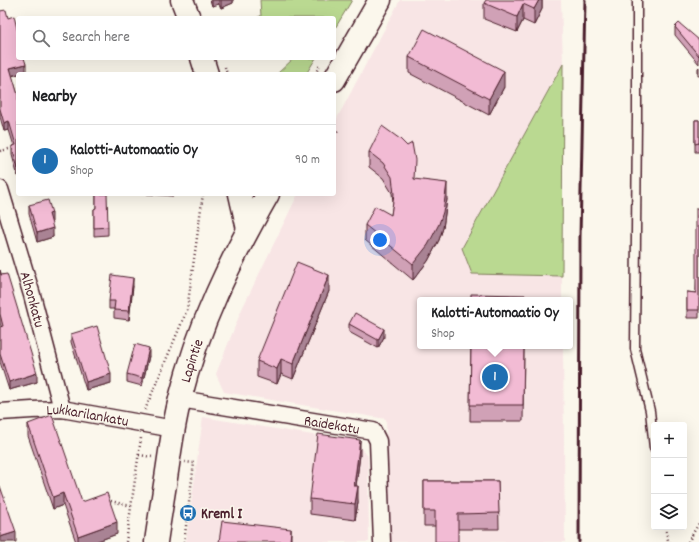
<!DOCTYPE html>
<html lang="en">
<head>
<meta charset="utf-8">
<style>
  body { margin:0; font-family:Dekko,sans-serif; background:#f2f2f2; color:#202124 }
  .controls { position:absolute; right:12px; bottom:12px; display:grid; overflow:hidden; border-radius:4px; box-shadow:0 4px 16px #0002 }
  .controls button { width:36px; height:36px; display:grid; place-items:center; padding:0; border:0; border-bottom:1px solid #e0e0e0; background:#fff; color:#202124; font:20px sans-serif }
  .you { position:absolute; left:380px; top:240px; width:14px; height:14px; margin:-10px; border:3px solid #fff; border-radius:50%; background:#1a73e8; box-shadow:0 0 0 6px #1a73e833 }
  .badge { display:grid; place-items:center; width:26px; height:26px; border-radius:50%; background:#1f6fb2; color:#fff; font-size:13px; font-weight:700 }
  .pin { position:absolute; translate:-50% -50%; border:2px solid #fff; box-shadow:0 1px 4px #0006 }
  .popup { position:absolute; left:417px; top:297px; width:156px; height:52px; box-sizing:border-box; display:grid; place-content:center; border-radius:4px; background:#fff; filter:drop-shadow(0 1px 3px #0005); font-size:13px; white-space:nowrap; color:#757577 }
  .popup b { font-size:15px; color:#202124 }
  .popup::after { content:''; position:absolute; left:50%; top:100%; margin-left:-8px; border:8px solid transparent; border-top-color:#fff }
  .list { margin:0; padding:0; list-style:none }
  h2 { display:flex; justify-content:space-between; align-items:center; height:52px; margin:0; padding:0 16px; font-size:17px }
  h2 small { font-size:13px; font-weight:400; color:#757577 }
  .list li { display:grid; grid-template-columns:26px 1fr auto; gap:12px; align-items:center; box-sizing:border-box; height:72px; padding:0 16px; border-top:1px solid #e0e0e0 }
  .list b { display:block; font-size:15px; white-space:nowrap }
  .list p { margin:0; font-size:13px; white-space:nowrap; color:#757577 }
  .list em { font-size:13px; font-style:normal; color:#757577 }
  .icon { flex:none; width:22px; height:22px; fill:none; stroke:currentColor; stroke-width:2; stroke-linecap:round; stroke-linejoin:round }
  .map { position:relative; flex:none; width:699px; height:542px; overflow:hidden }
  .search { position:absolute; background:#fff; box-shadow:0 4px 16px #0002; left:16px; top:16px; width:320px; height:44px; display:flex; align-items:center; gap:10px; box-sizing:border-box; padding:0 14px; border-radius:4px; color:#757577; font-size:15px }
  .panel { position:absolute; background:#fff; box-shadow:0 4px 16px #0002; left:16px; top:72px; width:320px; height:124px; border-radius:4px }
  .map>svg:first-child { display:block }
  .built { fill:#f8e5e5 }
  .green { fill:#bad991; stroke:#827c5e }
  .lines { fill:none; stroke-linecap:round; stroke-linejoin:round }
  .lane-casing { stroke:#4a1f2b; stroke-width:11 }
  .street-casing { stroke:#4a1f2b; stroke-width:19 }
  .secondary-casing { stroke:#4a1f2b; stroke-width:25 }
  .path { stroke:#4a1f2b; stroke-width:2.5; stroke-dasharray:1 3; stroke-linecap:butt }
  .lane { stroke:#fbf7ec; stroke-width:8 }
  .street { stroke:#fbf7ec; stroke-width:16 }
  .secondary { stroke:#fbf7ec; stroke-width:22 }
  .rail { stroke:#4a1f2b; stroke-width:3 }
  .wall { fill:#d0a1b6; stroke:#4a1f2b }
  .shaded-wall { fill:#a98394; stroke:#4a1f2b }
  .building { fill:#f2bbd4; stroke:#4a1f2b }
  .labels { text-anchor:middle; stroke-width:3; stroke-linejoin:round; paint-order:stroke }
  .street-label { font-size:15px; fill:#4a1f2b; stroke:#fbf7ec }
  .poi-label { font-size:15px; font-weight:bold; fill:#4a1f2b; stroke:#fbf7ec; text-anchor:start }
</style>
</head>
<body>
<div class="map">
<svg width="699" height="542" viewBox="0 0 699 542">
  <rect width="100%" height="100%" fill="#fbf7ec"/>
  <filter id="ink" filterUnits="userSpaceOnUse"><feTurbulence type="fractalNoise" baseFrequency=".025" numOctaves="2"/><feDisplacementMap in="SourceGraphic" scale="8" xChannelSelector="R" yChannelSelector="G"/><feConvolveMatrix kernelMatrix="1 2 1 2 8 2 1 2 1" color-interpolation-filters="sRGB"/></filter>
  <g filter="url(#ink)">
    <path class="built" d="M 400,0 L 561,0 L 563,64 L 462,248 L 472,274 L 562,276 L 562,300 L 420,300 L 420,346 L 563,346 L 565,542 L 389,542 L 386,419 L 224,392 L 216,374 L 242,309 L 298,194 L 334,194 L 334,124 Z
      M 203,417 L 355,442 L 368,456 L 369,542 L 186,542 Z"/>
    <path class="green" d="M 260,0 L 352,0 L 334,30 L 334,18 L 256,18 L 261,16 Z
      M 294,58 L 316,58 L 306,74 L 277,74 Z
      M 563,64 L 562,276 L 472,274 L 462,248 Z"/>
    <g class="lines">
      <g class="lane-casing">
        <path id="lane" d="M 637,0 L 637,118 L 635,349 L 650,411 L 654,448"/>
      </g>
      <g class="street-casing">
        <g id="street">
          <path id="s1" d="M 0,189 L 32,295 L 62,409"/>
          <path id="s2" d="M 180,399 L 373,431 L 378,441 L 382,542"/>
          <path id="s3" d="M 0,412 L 32,410 L 62,409 L 174,429"/>
        </g>
      </g>
      <g class="secondary-casing">
        <g id="secondary">
          <path d="M 182,0 L 189,18"/>
          <path d="M 202,58 L 207,74"/>
          <path d="M 334,80 L 380,0"/>
          <path d="M 240,194 L 248,229"/>
          <path id="s4" d="M 156,542 C 160,514 165,486 169,458 C 172,438 175,418 180,399 C 198,326 231,259 268,194"/>
        </g>
      </g>
      <path class="path" d="M 225,67 L 227,74
        M 315,74 L 320,65
        M 334,134 L 338,131
        M 0,151 L 18,147
        M 145,410 L 187,310 L 203,194
        M 139,455 L 152,457
        M 107,500 L 131,506
        M 665,527 L 668,540 L 670,542
        M 126,542 L 141,438
        M 184,542 L 194,463 L 185,462
        M 688,542 L 699,523"/>
      <use href="#lane" class="lane"/>
      <use href="#street" class="street"/>
      <use href="#secondary" class="secondary"/>
      <path class="rail" d="M 579,542 L 580,237 L 585,0"/>
    </g>
    <path class="wall" d="M 210,0 L 233,0 L 233,3 L 221,8 L 219,4 L 212,6 Z
      M 542,0 L 542,9 L 534,25 L 523,20 L 517,32 L 484,19 L 484,3 Z
      M 0,11 L 8,18 L 26,72 L 12,76 L 18,95 L 18,177 L 12,155 L 12,146 L 14,146 L 9,130 L 4,131 L 0,117 Z
      M 675,27 L 699,40 L 699,64 L 675,35 Z
      M 409,57 L 504,87 L 489,115 L 409,73 Z
      M 699,67 L 699,76 L 698,76 L 698,68 Z
      M 695,120 L 699,120 L 699,152 L 695,152 Z
      M 369,152 L 415,179 L 447,199 L 443,228 L 439,240 L 428,261 L 413,280 L 365,240 L 365,225 L 391,215 L 393,202 L 392,193 L 383,178 L 369,167 Z
      M 96,194 L 108,227 L 108,235 L 94,236 L 94,209 L 96,208 Z
      M 147,194 L 174,194 L 173,196 Z
      M 29,205 L 52,222 L 51,222 L 53,237 L 37,242 L 29,214 Z
      M 699,208 L 699,318 L 687,318 L 687,292 L 696,293 Z
      M 0,270 L 37,382 L 9,390 L 0,362 L 0,327 L 1,327 L 0,322 Z
      M 133,286 L 129,320 L 114,318 L 114,309 L 109,309 L 109,301 Z
      M 329,291 L 293,379 L 281,374 L 277,384 L 257,377 L 257,361 Z
      M 349,324 L 384,337 L 378,348 L 349,332 Z
      M 71,334 L 111,383 L 86,390 L 71,342 Z
      M 471,346 L 524,346 L 523,421 L 470,421 Z
      M 149,356 L 142,386 L 127,382 L 127,374 Z
      M 28,424 L 82,502 L 117,534 L 95,542 L 76,542 L 63,505 L 53,509 L 28,436 Z
      M 360,455 L 356,486 L 358,502 L 355,520 L 310,514 L 310,499 Z
      M 424,481 L 498,481 L 499,529 L 458,529 L 435,526 L 424,526 Z"/>
    <path class="shaded-wall" d="M 212,0 L 219,0 L 219,4 L 212,6 Z
      M 221,0 L 233,0 L 233,3 L 221,8 Z
      M 539,0 L 542,0 L 542,9 L 534,25 L 534,9 Z
      M 523,4 L 523,20 L 517,32 L 517,17 Z
      M 26,64 L 26,72 L 10,76 L 10,68 Z
      M 504,71 L 504,87 L 489,115 L 489,99 Z
      M 9,121 L 9,130 L 4,131 L 4,123 Z
      M 447,183 L 447,199 L 443,228 L 439,240 L 428,261 L 413,280 L 413,264 Z
      M 52,213 L 52,222 L 49,222 L 49,214 Z
      M 53,228 L 53,237 L 37,242 L 37,233 Z
      M 329,275 L 329,291 L 293,379 L 293,364 Z
      M 133,278 L 133,286 L 129,320 L 129,311 Z
      M 384,329 L 384,337 L 378,348 L 378,340 Z
      M 149,348 L 149,356 L 142,386 L 142,378 Z
      M 281,359 L 281,374 L 277,384 L 277,369 Z
      M 37,373 L 37,382 L 9,390 L 9,382 Z
      M 111,374 L 111,383 L 86,390 L 86,382 Z
      M 360,440 L 360,455 L 354,501 L 354,486 Z
      M 358,486 L 358,502 L 355,520 L 355,504 Z
      M 63,493 L 63,505 L 53,509 L 53,497 Z
      M 117,522 L 117,534 L 95,542 L 78,542 L 78,536 Z
      M 291,529 L 291,542 L 290,542 Z
      M 16,532 L 16,542 L 0,542 L 0,537 Z"/>
    <path class="building" d="M 486,0 L 539,0 L 534,9 L 523,4 L 517,17 L 484,3 Z
      M 6,10 L 8,18 L 14,16 L 18,33 L 18,58 L 24,58 L 26,64 L 10,68 L 18,95 L 18,169 L 12,146 L 16,145 L 9,121 L 4,123 L 0,109 L 0,11 Z
      M 679,23 L 699,40 L 699,56 L 675,27 Z
      M 424,29 L 504,71 L 489,99 L 409,57 Z
      M 695,120 L 699,120 L 699,143 L 695,144 Z
      M 382,126 L 400,139 L 407,146 L 412,143 L 415,160 L 414,179 L 447,183 L 443,212 L 439,224 L 428,245 L 413,264 L 365,225 L 375,206 L 391,215 L 394,194 L 392,177 L 383,163 L 369,152 Z
      M 96,194 L 107,194 L 108,227 L 94,228 L 94,209 L 96,208 Z
      M 48,200 L 52,213 L 49,214 L 53,228 L 37,233 L 29,205 Z
      M 696,208 L 699,208 L 699,310 L 687,310 L 687,292 L 696,293 Z
      M 297,262 L 329,275 L 293,364 L 281,359 L 277,369 L 257,361 Z
      M 0,270 L 1,275 L 7,274 L 37,373 L 9,382 L 0,354 L 0,327 L 3,326 L 0,314 Z
      M 112,275 L 133,278 L 129,311 L 114,310 L 115,301 L 109,301 Z
      M 471,294 L 525,295 L 525,300 L 471,300 Z
      M 355,313 L 384,329 L 378,340 L 349,324 Z
      M 97,326 L 111,374 L 86,382 L 71,334 Z
      M 135,344 L 149,348 L 142,378 L 127,374 Z
      M 471,346 L 524,346 L 523,405 L 470,405 Z
      M 52,415 L 82,502 L 107,493 L 117,522 L 78,536 L 63,493 L 53,497 L 28,424 Z
      M 318,434 L 360,440 L 354,486 L 358,486 L 355,504 L 310,499 Z
      M 424,481 L 498,481 L 499,513 L 458,514 L 458,542 L 435,542 L 435,511 L 424,511 Z
      M 0,486 L 16,532 L 0,537 Z
      M 222,521 L 291,529 L 290,542 L 219,542 Z"/>
  </g>
  <defs>
    <g id="bus-disc" transform="scale(0.9)"><circle r="9.5" fill="#1f6fb2" stroke="#fbf7ec"/><path d="M-5-6H5V4H4V6H2V4H-2V6H-4V4H-5ZM-3.5-4V0h7V-4ZM-3.5 1.2v1.5H-2V1.2ZM2 1.2v1.5H3.5V1.2Z" fill="#fff"/></g>
  </defs>
  <g fill-rule="evenodd">
    <use href="#bus-disc" x="188" y="513"/>
  </g>
  <g class="labels">
    <g class="street-label">
      <text dy="5" stroke="none"><textPath href="#s1" startOffset="115">Alhonkatu</textPath></text>
      <text dy="5" stroke="none"><textPath href="#s4" startOffset="185">Lapintie</textPath></text>
      <text dy="5" stroke="none"><textPath href="#s3" startOffset="88">Lukkarilankatu</textPath></text>
      <text dy="5" stroke="none"><textPath href="#s2" startOffset="154">Raidekatu</textPath></text>
    </g>
    <g class="poi-label">
      <text x="201" y="518">Kreml I</text>
    </g>
  </g>
</svg>
<div class="controls">
<button>+</button>
<button>−</button>
<button><svg class="icon" aria-label="layers" viewBox="0 0 24 24"><path d="M12 4l9 5-9 5-9-5zM3 14l9 5 9-5"/></svg></button>
</div>
<div class="you"></div>
<div class="pin badge" style="left:495px;top:377px">1</div>
<div class="popup"><b>Kalotti-Automaatio Oy</b>Shop</div>
<div class="search"><svg class="icon" aria-label="search" viewBox="0 0 24 24"><circle cx="10" cy="10" r="6"/><path d="M15 15l6 6"/></svg>Search here</div>
<section class="panel">
<h2>Nearby<small></small></h2>
<ul class="list">
<li><span class="badge">1</span><div><b>Kalotti-Automaatio Oy</b><p>Shop</p></div><em>90 m</em></li>
</ul>
</section>
</div>
</body>
</html>
